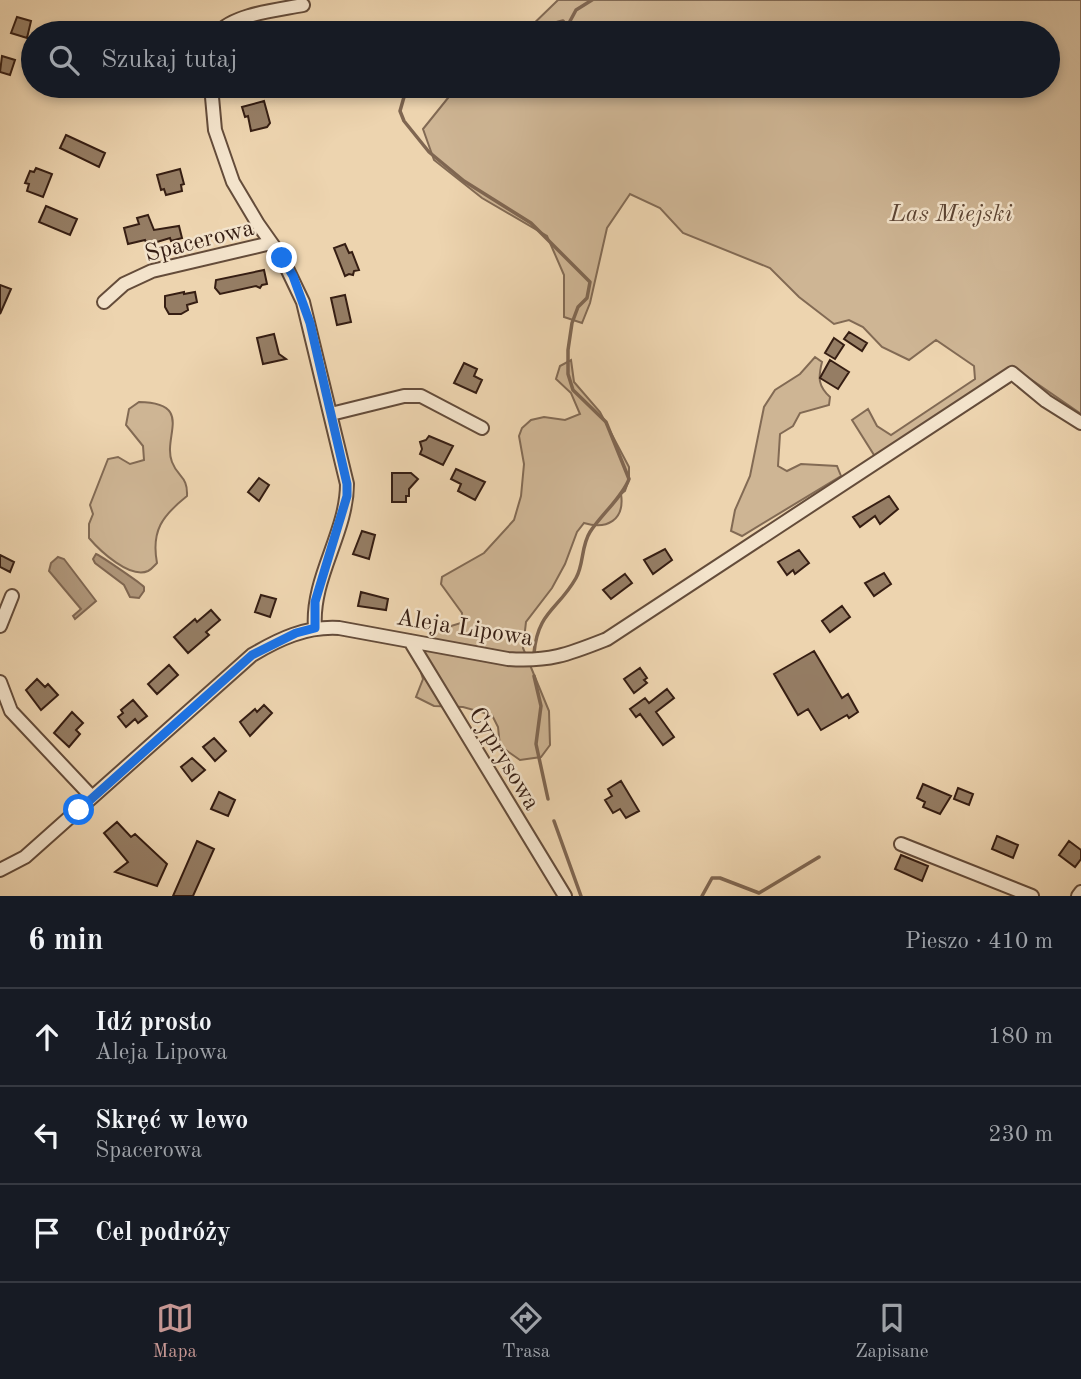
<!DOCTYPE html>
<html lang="pl">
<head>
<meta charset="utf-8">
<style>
  body { margin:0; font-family:"Old Standard TT",serif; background:#20242c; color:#f1f3f6 }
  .stop { position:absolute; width:21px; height:21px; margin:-16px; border:5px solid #1a73e8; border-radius:50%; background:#fff }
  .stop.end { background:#1a73e8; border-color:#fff; box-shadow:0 2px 7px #0008 }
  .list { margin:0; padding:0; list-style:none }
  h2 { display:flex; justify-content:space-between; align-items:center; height:91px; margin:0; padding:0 28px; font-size:30px }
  h2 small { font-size:23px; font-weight:400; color:#9ea1a6 }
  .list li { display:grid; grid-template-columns:46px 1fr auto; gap:21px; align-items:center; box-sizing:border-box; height:98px; padding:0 28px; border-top:2px solid #363941 }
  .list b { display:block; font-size:26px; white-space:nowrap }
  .list p { margin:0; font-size:23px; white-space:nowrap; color:#9ea1a6 }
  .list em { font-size:23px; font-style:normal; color:#9ea1a6 }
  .icon { flex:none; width:38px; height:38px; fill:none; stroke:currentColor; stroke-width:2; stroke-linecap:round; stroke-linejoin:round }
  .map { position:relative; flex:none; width:1081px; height:896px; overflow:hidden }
  .search { position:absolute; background:#171b24; box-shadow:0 4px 10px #0003; left:21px; right:21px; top:21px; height:77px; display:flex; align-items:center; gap:18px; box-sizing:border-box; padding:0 24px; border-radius:38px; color:#9ea1a6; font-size:26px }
  .sheet { height:385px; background:#171b24 }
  nav { display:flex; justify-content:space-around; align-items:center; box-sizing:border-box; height:98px; border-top:2px solid #363941; background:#171b24; font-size:19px; color:#9ea1a6 }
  nav a { display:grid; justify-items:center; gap:4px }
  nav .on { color:#c59692 }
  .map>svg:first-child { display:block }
  .green { fill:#ceb594; stroke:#826a54; stroke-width:2 }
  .water { fill:#af967a; stroke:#7f6651; stroke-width:2 }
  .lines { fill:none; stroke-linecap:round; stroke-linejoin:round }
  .stream { stroke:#7f6651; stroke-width:3.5 }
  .building { fill:#957d64; stroke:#361e13; stroke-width:2 }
  .minor-casing { stroke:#644c3a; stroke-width:16 }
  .minor { stroke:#f3e3cb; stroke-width:12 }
  .route { stroke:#1a73e8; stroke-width:9 }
  .labels { text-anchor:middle; stroke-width:5; stroke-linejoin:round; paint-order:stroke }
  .park-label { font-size:24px; font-style:italic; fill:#5c4433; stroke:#f3e3cb }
  .street-label { font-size:24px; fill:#361e13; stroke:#f3e3cb }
</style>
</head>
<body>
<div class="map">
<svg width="1081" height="896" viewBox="0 0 1081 896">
  <rect width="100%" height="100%" fill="#edd4af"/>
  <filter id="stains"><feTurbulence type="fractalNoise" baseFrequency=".00286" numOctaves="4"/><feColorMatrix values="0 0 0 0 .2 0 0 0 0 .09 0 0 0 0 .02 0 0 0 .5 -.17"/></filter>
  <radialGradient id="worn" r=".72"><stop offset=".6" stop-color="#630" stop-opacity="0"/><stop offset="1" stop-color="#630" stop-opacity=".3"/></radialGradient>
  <path class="green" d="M 558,0 L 1081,0 L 1081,414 L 1023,374 L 881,466 L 852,420 L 868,409 L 877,426 L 891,435 L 975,379 L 974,366 L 936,340 L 909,360 L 882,347 L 863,327 L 849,320 L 834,324 L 799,297 L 770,268 L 683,233 L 660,208 L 630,194 L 607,228 L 590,303 L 582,323 L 564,317 L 564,275 L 547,236 L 482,198 L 434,160 L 423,129 L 452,93 L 445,86 L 1048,86 L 1048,33 L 524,33 Z
    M 815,357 L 822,362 C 818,378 818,386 830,397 L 829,405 L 800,413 L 793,426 L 780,434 L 778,466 L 787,471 L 801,464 L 837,466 L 841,476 L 742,536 L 731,531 L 735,510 L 750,476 L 764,407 L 775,390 L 800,374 Z
    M 571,360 L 574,382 L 600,412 L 629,467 L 629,479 L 625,491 L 621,494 C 625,520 607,530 584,523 L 577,532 L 565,564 L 552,588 L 526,622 L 523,648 L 549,711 L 550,745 L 541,757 L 520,760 L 500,746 L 498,727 L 492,715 L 463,707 L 434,706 L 416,697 L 423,679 L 418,663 L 431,632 L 461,623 L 462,613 L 441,584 L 442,577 L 484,553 L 514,520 L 521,496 L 524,464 L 519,436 L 522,428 L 531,420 L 544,417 L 565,420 L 580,414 L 571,393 L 556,379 L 560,366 Z
    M 139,402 C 195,403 162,437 172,462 C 178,478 188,476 187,496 C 162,516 151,531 157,563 C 154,566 152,569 148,571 C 130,579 100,551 89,538 L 89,524 L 93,514 L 90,505 L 108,459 L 118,457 L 130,464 L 144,460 L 143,446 L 126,425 L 129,409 Z"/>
  <path class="water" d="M 96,554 C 101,556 142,584 144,587 L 144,591 L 139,598 L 130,597 L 124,585 L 95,563 L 93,559 Z
    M 58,557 L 64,559 L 96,601 L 75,619 L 73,616 L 81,609 L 49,571 L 51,563 Z"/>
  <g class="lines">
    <path class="stream" d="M 545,33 C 548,26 556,22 563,21 L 566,25 L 569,23 L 576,10 L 592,0
      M 497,86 L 486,96 C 476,97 468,94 459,91 C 439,85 423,88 404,97 L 400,111 L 404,121 L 429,152 L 464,181 L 531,223 L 590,282 L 587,298 L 578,307 L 572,323 L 568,350 L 568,374 L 573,390 L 606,422 L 629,479 C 623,496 601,515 590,532 C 581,546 584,564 576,578 C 558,610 538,611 534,653
      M 534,676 L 541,706 L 536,744 L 548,799
      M 554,821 L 581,896
      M 702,896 L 712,878 L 720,878 L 759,893 L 819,857"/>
  </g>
  <path class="building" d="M 17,17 L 31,21 L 27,38 L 11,33 Z
    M 2,56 L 15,60 L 10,75 L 0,72 Z
    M 264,101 L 270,123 L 267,127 L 251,131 L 248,116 L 245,117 L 242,107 Z
    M 66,135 L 105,153 L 99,167 L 60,148 Z
    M 36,168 L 52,174 L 43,197 L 27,191 L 29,184 L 25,183 L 30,171 L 34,172 Z
    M 180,169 L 184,184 L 181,185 L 182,191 L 166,195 L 164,189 L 161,190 L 157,175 Z
    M 46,206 L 77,219 L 70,235 L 39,222 Z
    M 148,215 L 154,230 L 179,226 L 182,238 L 171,241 L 170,238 L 147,245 L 145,240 L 128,244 L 124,228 L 139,224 L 137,218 Z
    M 345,244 L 349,253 L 352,252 L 359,270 L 354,271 L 353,275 L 349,274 L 345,276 L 334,248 Z
    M 264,270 L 267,284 L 262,285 L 260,288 L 256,286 L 220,294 L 215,288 L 216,280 Z
    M 0,285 L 11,289 L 0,314 Z
    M 184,292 L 184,294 L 195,292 L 197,302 L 187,305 L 188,310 L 181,314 L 169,314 L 165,307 L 165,296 Z
    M 345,295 L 351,322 L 337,325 L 331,298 Z
    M 849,332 L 867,343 L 862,351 L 844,339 Z
    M 274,334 L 279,354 L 286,359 L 263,364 L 257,338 Z
    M 834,338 L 844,345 L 835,359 L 825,353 Z
    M 830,360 L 849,372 L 838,389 L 820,378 Z
    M 464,363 L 477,369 L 474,376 L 482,380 L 476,393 L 454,383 Z
    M 429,436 L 453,446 L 443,465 L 420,454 L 422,449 L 420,442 L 426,440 Z
    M 456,469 L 485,482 L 475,500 L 458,491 L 461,484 L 451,479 Z
    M 392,473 L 411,473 L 418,479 L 409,489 L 409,496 L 406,496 L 406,502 L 392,502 Z
    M 259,478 L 269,485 L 259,501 L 248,492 Z
    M 889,496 L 898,509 L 880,524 L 875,516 L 860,527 L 853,517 Z
    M 362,531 L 375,535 L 369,559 L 353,554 Z
    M 665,549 L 672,560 L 653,574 L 644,560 Z
    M 799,550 L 809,563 L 795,574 L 793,570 L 787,575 L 778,562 Z
    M 0,555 L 14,562 L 10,572 L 0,567 Z
    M 884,573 L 891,584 L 874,596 L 865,583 Z
    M 625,574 L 632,583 L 611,599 L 603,590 Z
    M 361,592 L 388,599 L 386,610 L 358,606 Z
    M 261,595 L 276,599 L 270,617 L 255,612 Z
    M 842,606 L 850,617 L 830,632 L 822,621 Z
    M 211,610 L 220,620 L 206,632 L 209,635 L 188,653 L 174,637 L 195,619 L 197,622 Z
    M 814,651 L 842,698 L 848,694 L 858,712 L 849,718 L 847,715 L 821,730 L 808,709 L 798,715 L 774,674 Z
    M 169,665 L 178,675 L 157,694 L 148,684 Z
    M 640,668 L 647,678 L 644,680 L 647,683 L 634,693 L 624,679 Z
    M 37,679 L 45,687 L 48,684 L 58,695 L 41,710 L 26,690 Z
    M 667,689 L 674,698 L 656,712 L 674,737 L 663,745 L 640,714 L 636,717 L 630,709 L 645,698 L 649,703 Z
    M 133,700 L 147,716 L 138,723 L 135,719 L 126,727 L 118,717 L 123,713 L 121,710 Z
    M 264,705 L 272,713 L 250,736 L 240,722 L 255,709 L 257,712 Z
    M 72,712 L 83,723 L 76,730 L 80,734 L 69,747 L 54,733 Z
    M 214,738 L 226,751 L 215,761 L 203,747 Z
    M 192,758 L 205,770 L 192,781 L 181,767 Z
    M 621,781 L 639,811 L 626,818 L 620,809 L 613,813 L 605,800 L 612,796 L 608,789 Z
    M 923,784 L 951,796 L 940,814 L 923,807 L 925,802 L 917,798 Z
    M 958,788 L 973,794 L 969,805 L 954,799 Z
    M 219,792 L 235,800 L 228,816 L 211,809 Z
    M 117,822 L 131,837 L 135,834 L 167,864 L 157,886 L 115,872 L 128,862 L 104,833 Z
    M 997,836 L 1018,845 L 1013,858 L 992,849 Z
    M 197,841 L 214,849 L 193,896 L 173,896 Z
    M 1069,841 L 1081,850 L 1081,859 L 1075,867 L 1059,855 Z
    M 901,855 L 928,866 L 922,881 L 895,869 Z"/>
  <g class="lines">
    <g class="minor-casing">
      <path id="minor" d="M 218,33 C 234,14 278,10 303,5
        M 211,86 L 215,130 L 233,182 L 258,224 L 282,258 L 303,302 L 347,484 C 347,533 311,578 315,628
        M 104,302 L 124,284 L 152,271 L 271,243
        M 331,414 L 404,396 L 421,396 L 482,428
        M 0,626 L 12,596
        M 410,641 L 565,896
        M 0,682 L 11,711 L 92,797
        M 901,844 L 1032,896
        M 0,870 L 25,857 L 252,655 C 279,639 306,626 339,628 L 508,659 C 550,662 569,654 607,639 L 1012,373 L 1046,401 L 1081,423
        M 1078,896 L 1081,892"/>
    </g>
    <use href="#minor" class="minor"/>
  </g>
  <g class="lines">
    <path class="route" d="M 79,810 L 252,655 L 296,633 L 315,628 L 315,602 L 347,496 L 347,484 L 310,323 L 293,276 L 282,258"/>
  </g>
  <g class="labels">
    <g class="park-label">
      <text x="951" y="221">Las Miejski</text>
    </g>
    <g class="street-label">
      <text transform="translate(199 240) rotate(-14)" y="8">Spacerowa</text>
      <text transform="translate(465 627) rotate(9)" y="8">Aleja Lipowa</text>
      <text transform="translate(505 758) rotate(59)" y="8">Cyprysowa</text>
    </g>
  </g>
  <rect width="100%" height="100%" filter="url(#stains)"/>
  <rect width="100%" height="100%" fill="url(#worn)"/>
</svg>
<div class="stop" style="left:79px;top:810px"></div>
<div class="stop end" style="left:282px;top:258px"></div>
<div class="search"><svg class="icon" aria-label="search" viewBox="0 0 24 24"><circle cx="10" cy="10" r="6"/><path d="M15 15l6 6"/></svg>Szukaj tutaj</div>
</div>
<section class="sheet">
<h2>6 min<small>Pieszo · 410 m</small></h2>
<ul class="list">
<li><svg class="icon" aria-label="ahead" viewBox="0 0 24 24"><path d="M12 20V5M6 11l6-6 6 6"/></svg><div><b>Idź prosto</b><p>Aleja Lipowa</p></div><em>180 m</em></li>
<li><svg class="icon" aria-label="left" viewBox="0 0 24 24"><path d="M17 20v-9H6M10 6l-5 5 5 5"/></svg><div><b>Skręć w lewo</b><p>Spacerowa</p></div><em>230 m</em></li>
<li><svg class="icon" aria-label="arrive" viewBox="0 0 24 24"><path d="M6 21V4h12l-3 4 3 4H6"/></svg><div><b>Cel podróży</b></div></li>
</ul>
</section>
<nav>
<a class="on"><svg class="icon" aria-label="map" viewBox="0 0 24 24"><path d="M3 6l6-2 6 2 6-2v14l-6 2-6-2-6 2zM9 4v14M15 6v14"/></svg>Mapa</a>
<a><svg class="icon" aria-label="directions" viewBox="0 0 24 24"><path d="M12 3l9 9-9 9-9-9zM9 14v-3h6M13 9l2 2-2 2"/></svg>Trasa</a>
<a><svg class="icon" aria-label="saved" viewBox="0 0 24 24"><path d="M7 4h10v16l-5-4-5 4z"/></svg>Zapisane</a>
</nav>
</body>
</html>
